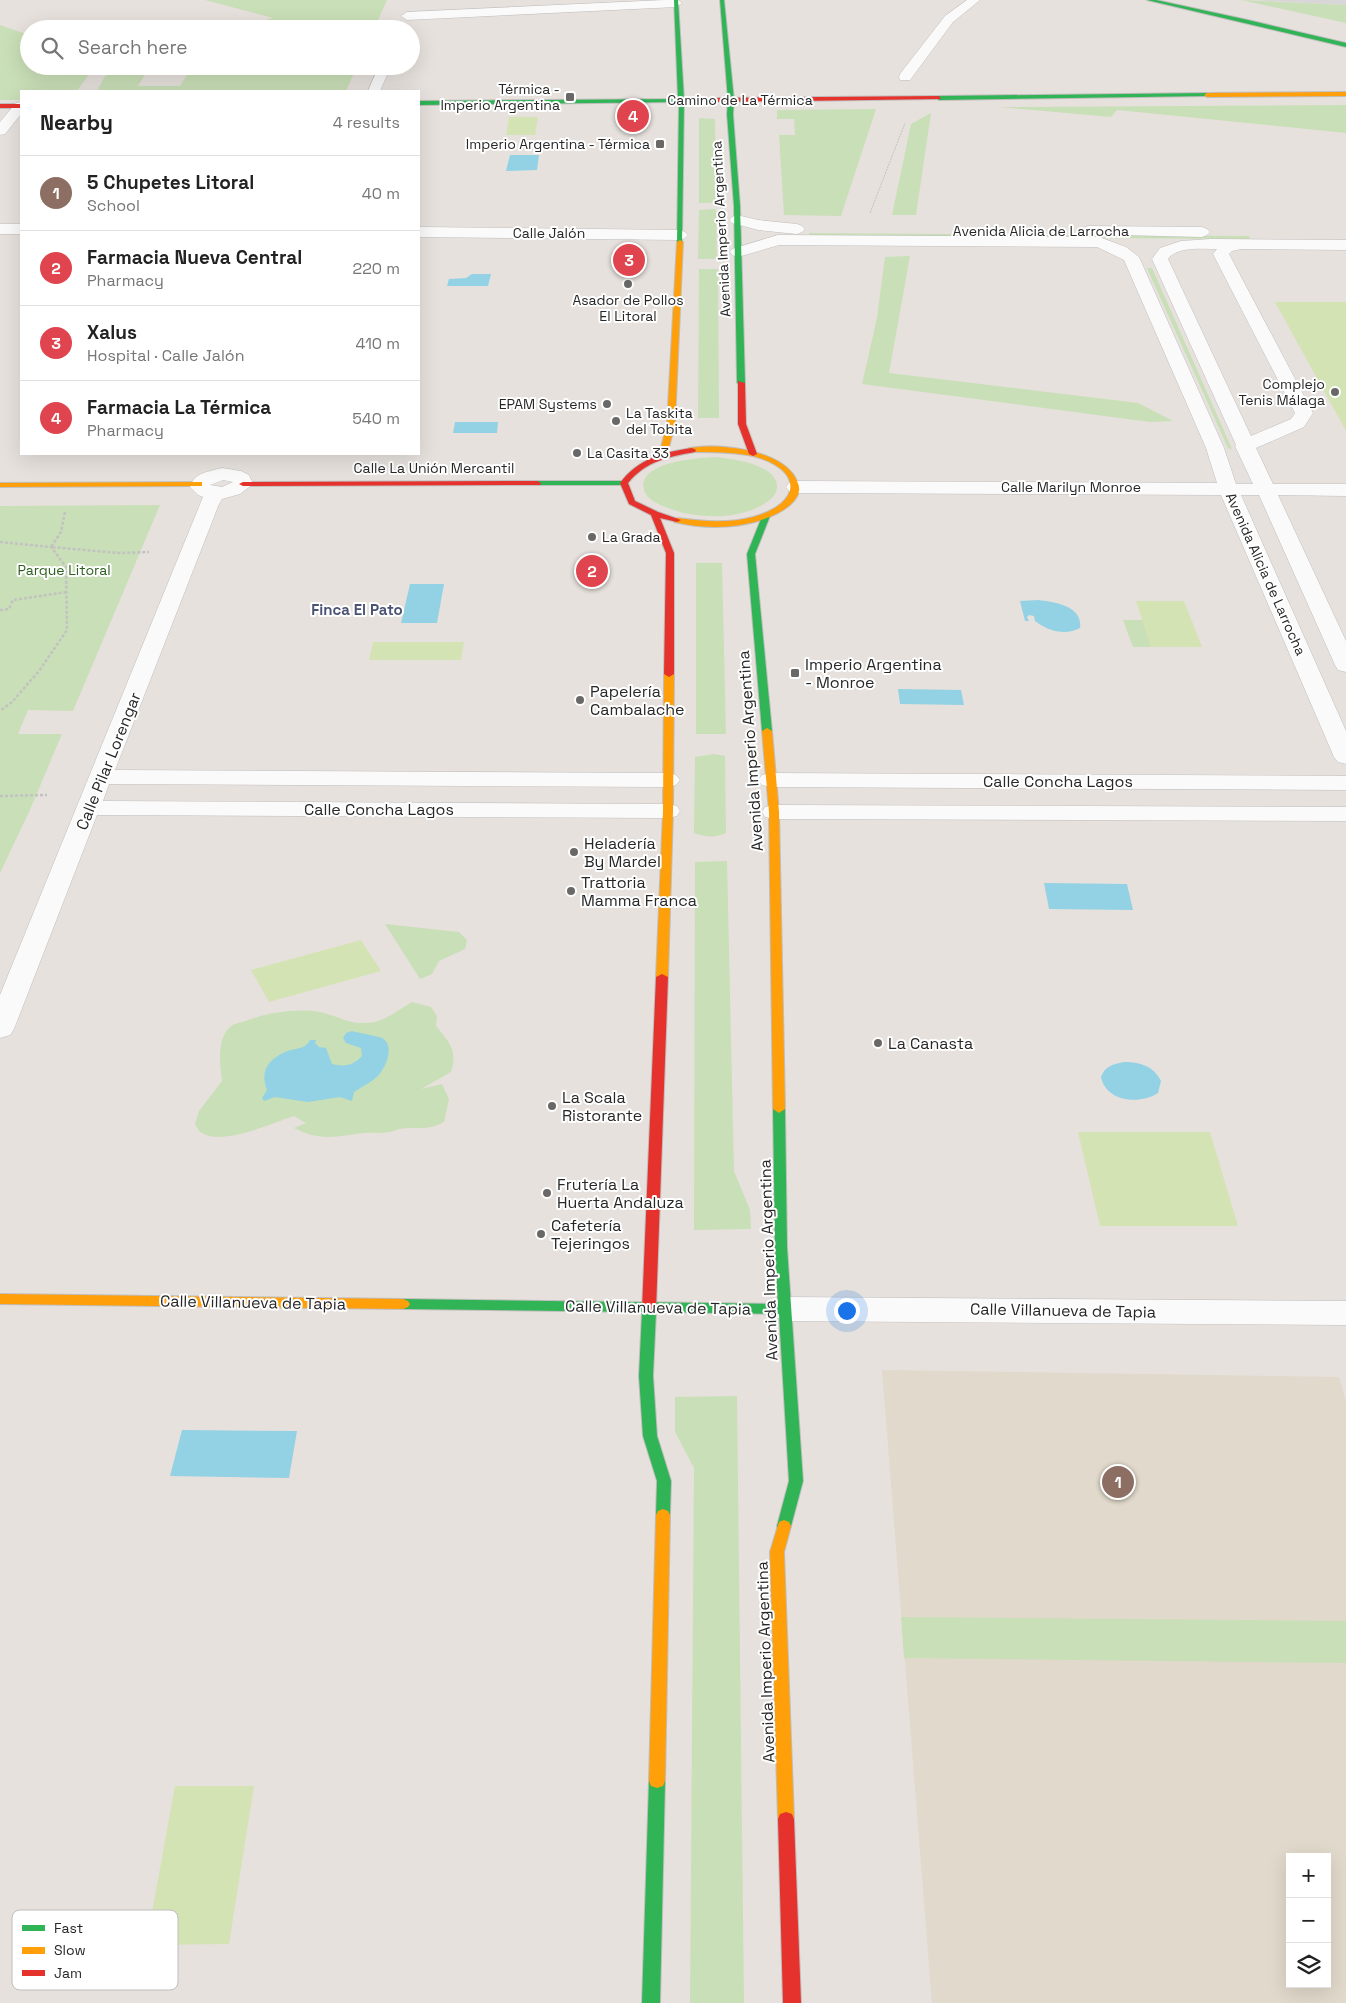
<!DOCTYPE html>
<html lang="en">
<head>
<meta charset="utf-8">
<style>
  body { margin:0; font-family:"Space Grotesk",sans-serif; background:#f2f2f2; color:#222 }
  .controls { position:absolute; right:15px; bottom:15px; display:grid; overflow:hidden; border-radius:0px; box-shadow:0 5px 20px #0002 }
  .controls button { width:45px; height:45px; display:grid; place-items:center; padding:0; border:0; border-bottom:1px solid #e0e0e0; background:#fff; color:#222; font:25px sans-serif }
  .you { position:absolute; left:846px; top:1310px; width:18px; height:18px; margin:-12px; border:4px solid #fff; border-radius:50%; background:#1a73e8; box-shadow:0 0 0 8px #1a73e833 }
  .badge { display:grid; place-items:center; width:32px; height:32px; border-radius:50%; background:#1a73e8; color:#fff; font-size:16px; font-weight:700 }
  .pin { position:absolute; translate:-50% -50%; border:2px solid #fff; box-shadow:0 1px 5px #0006 }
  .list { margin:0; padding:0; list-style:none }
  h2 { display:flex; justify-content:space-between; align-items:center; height:65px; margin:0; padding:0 20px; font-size:21px }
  h2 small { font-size:16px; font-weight:400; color:#767676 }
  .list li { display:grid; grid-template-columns:32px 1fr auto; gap:15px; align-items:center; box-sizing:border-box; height:75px; padding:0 20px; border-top:1px solid #e0e0e0 }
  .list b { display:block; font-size:19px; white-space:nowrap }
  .list p { margin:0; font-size:16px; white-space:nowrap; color:#767676 }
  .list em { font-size:16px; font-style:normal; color:#767676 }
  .icon { flex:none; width:28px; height:28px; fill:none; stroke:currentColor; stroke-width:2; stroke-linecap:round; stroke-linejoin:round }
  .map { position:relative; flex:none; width:1346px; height:2003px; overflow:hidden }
  .search { position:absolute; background:#fff; box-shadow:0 5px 20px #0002; left:20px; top:20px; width:400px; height:55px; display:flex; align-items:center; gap:12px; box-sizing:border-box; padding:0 18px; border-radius:28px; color:#767676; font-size:19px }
  .panel { position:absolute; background:#fff; box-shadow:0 5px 20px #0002; left:20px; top:90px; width:400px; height:365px; border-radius:0px }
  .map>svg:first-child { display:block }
  .industrial { fill:#d9d6d8 }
  .education { fill:#e1d9cb; fill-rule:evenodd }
  .green { fill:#c9dfb7 }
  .pitch { fill:#d4e3b4 }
  .water { fill:#93d2e4 }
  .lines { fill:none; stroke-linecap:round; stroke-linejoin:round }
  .street-casing { stroke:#c0bebe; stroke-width:1 }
  .fast-casing { stroke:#c0bebe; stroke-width:2 }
  .slow-casing { stroke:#c0bebe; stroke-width:2 }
  .jam-casing { stroke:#c0bebe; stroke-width:2 }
  .path-far1 { stroke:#c2c2c1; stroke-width:1; stroke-dasharray:2 1; stroke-linecap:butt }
  .path { stroke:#c2c2c1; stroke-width:2.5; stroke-dasharray:3 2; stroke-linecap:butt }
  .street { fill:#fbfafa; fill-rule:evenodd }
  .fast { fill:#30b455; fill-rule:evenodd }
  .slow { fill:#ff9f0a; fill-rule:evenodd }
  .jam { fill:#e5322d; fill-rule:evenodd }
  .poi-dot { fill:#6a6866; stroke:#fff; stroke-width:2 }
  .labels { text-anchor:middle; stroke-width:4; stroke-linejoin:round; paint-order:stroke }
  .far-poi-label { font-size:14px; fill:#272727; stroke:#fff; text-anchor:end }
  .far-street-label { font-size:14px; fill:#272727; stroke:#fff }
  .far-park-label { font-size:14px; fill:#2c5f1c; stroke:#fff }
  .far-neighbourhood-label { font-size:15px; font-weight:bold; fill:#4b5375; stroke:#fff }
  .poi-label { font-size:16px; fill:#272727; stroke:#fff; text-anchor:start }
  .street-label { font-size:16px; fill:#272727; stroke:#fff }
  .key { fill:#fff; stroke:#bebebe; stroke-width:1 }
  .key-label { font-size:14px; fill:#272727 }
</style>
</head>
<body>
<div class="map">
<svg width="1346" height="2003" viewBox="0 0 1346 2003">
  <rect width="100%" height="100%" fill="#e6e1dc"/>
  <path class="industrial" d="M 1251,0 L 1346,0 L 1346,5 L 1252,0 Z"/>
  <path class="education" d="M 882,1370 L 1339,1377 L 1346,1401 L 1346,2003 L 932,2003 ZM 1290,1857 L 1327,1857 L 1327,1984 L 1290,1984 Z"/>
  <path class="green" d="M 205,0 L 387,0 L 374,29 L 233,29 L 273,18 Z
    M 1241,0 L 1346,5 L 1346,23 Z
    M 0,25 L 29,35 L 29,66 L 95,66 L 77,91 L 21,91 L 21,100 L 0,100 Z
    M 165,66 L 357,66 L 346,91 L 97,91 L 105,76 L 121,71 L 148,70 L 138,86 L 180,86 L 188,73 Z
    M 1346,105 L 1346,133 L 1117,110 L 1111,117 L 999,107 Z
    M 876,109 L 841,216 L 784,215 L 779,135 L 795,135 L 794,119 L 777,119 L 777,110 Z
    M 931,113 L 916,215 L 892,215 L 911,124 Z
    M 699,118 L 715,119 L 716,203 L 699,203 Z
    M 716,209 L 717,259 L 698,259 L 699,210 Z
    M 809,233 L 1249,236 L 1250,239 L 809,236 Z
    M 910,256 L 889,373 L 1138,403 L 1173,421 L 1150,422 L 862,384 L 877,318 L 885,257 Z
    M 1147,268 L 1152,268 L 1232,449 L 1228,448 Z
    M 699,269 L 718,269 L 719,418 L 698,418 Z
    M 716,457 C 733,459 777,464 777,487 C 777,495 770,500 764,504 C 737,521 692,519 663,506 C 656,503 646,498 644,490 C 637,461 700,458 716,457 Z
    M 160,505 L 73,711 L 28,710 L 18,734 L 62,734 L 29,812 L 0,873 L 0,506 Z
    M 696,563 L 722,563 L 726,734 L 696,734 Z
    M 1123,620 L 1143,620 L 1151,647 L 1133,647 Z
    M 714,754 L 725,756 L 726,833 C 714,838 706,837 694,833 L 695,757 Z
    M 727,861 L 734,1171 L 750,1210 L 751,1229 L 694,1230 L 695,862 Z
    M 385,924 L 459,932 L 467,940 L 465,949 L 439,961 L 432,974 L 420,979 Z
    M 412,1002 L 431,1007 L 437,1016 L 436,1026 C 449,1042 458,1050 451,1072 L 421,1089 L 442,1084 L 449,1099 L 444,1122 C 426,1132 417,1126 399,1129 C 395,1130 392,1132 388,1132 C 381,1134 373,1132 365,1133 C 337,1136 321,1142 294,1128 L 306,1123 L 294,1116 C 272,1123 223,1146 202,1133 C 199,1132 197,1127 195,1124 L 199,1111 L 222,1081 C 220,1064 216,1039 231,1026 C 233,1024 239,1023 242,1022 C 267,1013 294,1008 320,1012 C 335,1015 349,1024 365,1023 C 384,1023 396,1011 412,1002 Z
    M 737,1396 L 744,2003 L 690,2003 L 694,1468 L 675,1432 L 675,1397 Z
    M 901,1617 L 1346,1621 L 1346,1663 L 904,1658 Z"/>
  <path class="pitch" d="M 509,117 L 538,117 L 535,135 L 506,135 Z
    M 1275,302 L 1346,302 L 1346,431 Z
    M 1136,601 L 1184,601 L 1202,647 L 1151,647 Z
    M 373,642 L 464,642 L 461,660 L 369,660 Z
    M 361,940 L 381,971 L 269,1002 L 251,970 Z
    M 1078,1132 L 1210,1132 L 1238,1226 L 1100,1226 Z
    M 175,1786 L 254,1786 L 229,1944 L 146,1945 Z"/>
  <path class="water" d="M 510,155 L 539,155 L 537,170 L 506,171 Z
    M 472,274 L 491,274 L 488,286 L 447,286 L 449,279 L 466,278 Z
    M 455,422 L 498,422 L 497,433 L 453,433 Z
    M 410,584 L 444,584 L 437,623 L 401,623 Z
    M 1038,600 C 1055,602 1083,606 1080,628 C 1065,636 1048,631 1035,621 L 1034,616 L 1029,615 L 1027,617 L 1029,621 L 1025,621 L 1020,601 Z
    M 898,689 L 961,690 L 964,705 L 900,704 Z
    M 1044,883 L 1127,884 L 1133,910 L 1049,909 Z
    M 352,1031 C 355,1032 381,1037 382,1038 C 396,1046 385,1069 377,1077 C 370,1083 361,1087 354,1092 L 352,1101 L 340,1097 L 308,1102 L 275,1097 L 264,1101 L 262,1098 L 267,1090 C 260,1072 267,1060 285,1052 C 294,1048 305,1050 310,1040 L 316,1040 L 315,1043 L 319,1047 L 326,1048 L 332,1064 C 345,1067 352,1066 362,1056 L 361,1048 L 346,1043 L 343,1038 L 346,1033 Z
    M 1124,1062 C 1140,1062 1154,1066 1161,1081 L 1158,1093 C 1140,1105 1106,1102 1101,1077 C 1105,1066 1113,1064 1124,1062 Z
    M 182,1430 L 297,1431 L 289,1478 L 170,1476 Z"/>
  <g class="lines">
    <g class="street-casing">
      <path id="street" d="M 665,0 L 678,0 L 682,3 L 676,7 L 407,20 L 401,16 L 407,12 Z
        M 967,0 L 980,0 L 953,22 L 910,80 L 900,80 L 899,77 L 900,74 L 945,16 Z
        M 379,66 L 391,66 L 380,91 L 368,91 Z
        M 21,102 L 21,114 L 5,134 L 0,135 L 0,122 L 16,103 Z
        M 737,215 L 758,220 L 797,224 L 802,226 L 805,229 L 802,232 L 797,234 L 758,230 L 732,223 L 729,220 L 732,217 Z
        M 0,224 L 21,224 L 21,234 L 0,234 Z
        M 1088,226 L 1202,227 L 1207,229 L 1210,232 L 1207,235 L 1202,237 L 1083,234 L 1080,231 L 1083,228 Z
        M 419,227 L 680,230 L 685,232 L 688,235 L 685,238 L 680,240 L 419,237 Z
        M 778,235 L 1099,237 L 1126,247 L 1139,257 L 1224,448 L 1236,484 L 1253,484 L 1235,446 L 1236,445 L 1152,259 L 1160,248 L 1181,241 L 1211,239 L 1346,240 L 1346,250 L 1241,249 L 1232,251 L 1229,254 L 1313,413 L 1304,427 L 1256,448 L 1273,484 L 1346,484 L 1346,496 L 1278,495 L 1346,641 L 1346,672 L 1338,670 L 1335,665 L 1259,495 L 1241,495 L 1346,731 L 1346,764 L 1338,762 L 1334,757 L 1221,495 L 796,493 L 789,491 L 786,487 L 789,483 L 796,481 L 1217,483 L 1206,448 L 1124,260 L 1097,247 L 779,245 L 738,257 L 732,255 L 730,252 L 732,249 ZM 1217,249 L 1213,254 L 1295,413 L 1291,419 L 1251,436 L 1168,259 C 1177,246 1203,249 1217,249 Z
        M 222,468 L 241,471 L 249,475 L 253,484 L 240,494 L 222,499 L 219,504 L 115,770 L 668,773 L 676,775 L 680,780 L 676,785 L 668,787 L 109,784 L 103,801 L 668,804 L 677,806 L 680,811 L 677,816 L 668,818 L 97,815 L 14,1029 L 10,1035 L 0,1038 L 0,995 L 203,497 L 198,495 L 190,487 C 195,472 208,472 222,468 ZM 223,480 L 233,482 L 222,487 L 210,485 Z
        M 770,773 L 1346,776 L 1346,790 L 770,787 L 762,785 L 758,780 L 762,775 Z
        M 774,805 L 1346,807 L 1346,821 L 774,819 L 765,817 L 762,812 L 765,807 Z
        M 786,1297 L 1346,1301 L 1346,1325 L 786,1321 L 775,1317 L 770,1309 L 775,1301 Z"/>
    </g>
    <g class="fast-casing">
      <path id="fast" d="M 674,0 L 678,0 L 684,99 L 715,98 L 718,100 L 715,102 L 684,102 L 682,243 L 677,242 L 679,102 L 419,105 L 419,101 L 678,99 Z
        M 720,0 L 724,0 L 734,100 L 733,114 L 740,206 L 745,383 L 741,385 L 737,383 L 734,206 L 727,114 L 728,100 Z
        M 1147,0 L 1156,0 L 1248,20 L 1346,43 L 1346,47 Z
        M 1207,93 L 1209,96 L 939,100 L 936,98 L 939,96 Z
        M 534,481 L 624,481 L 628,483 L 624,485 L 534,485 Z
        M 763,514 L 770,516 L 755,554 L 772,731 L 767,734 L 762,731 L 747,554 Z
        M 779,1105 L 785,1109 L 787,1247 L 803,1481 L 791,1526 L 789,1530 L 784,1532 L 779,1530 L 777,1526 L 789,1481 L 779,1314 L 656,1312 L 653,1376 L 657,1436 L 671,1481 L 670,1515 L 668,1519 L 663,1521 L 658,1519 L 656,1515 L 657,1481 L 643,1436 L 639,1376 L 642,1312 L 403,1309 L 398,1307 L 396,1304 L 398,1301 L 403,1299 L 778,1304 L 775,1247 L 773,1109 Z
        M 657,1774 L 663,1776 L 665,1781 L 660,2003 L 642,2003 L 649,1781 L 651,1776 Z"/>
    </g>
    <g class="slow-casing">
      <path id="slow" d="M 1346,92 L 1346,96 L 1207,97 L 1204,95 L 1207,93 Z
        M 680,240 L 683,242 L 675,424 L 667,455 L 663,457 L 659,455 L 667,424 L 677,242 Z
        M 689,448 C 718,443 774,449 793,474 C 796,479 800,485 799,491 C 797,501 787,508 778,513 C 747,529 708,530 674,522 L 674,518 L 677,518 C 702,521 728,524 753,517 C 803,503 803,469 753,456 C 733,452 712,452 692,452 L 688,450 Z
        M 202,482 L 202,486 L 199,486 L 0,487 L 0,483 Z
        M 669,671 L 674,674 L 673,811 L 668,977 L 662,980 L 656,977 L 663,811 L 664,674 Z
        M 767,728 L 772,731 L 779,812 L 785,1109 L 779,1113 L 773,1109 L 769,812 L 762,731 Z
        M 0,1294 L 403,1299 L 408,1301 L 410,1304 L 408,1307 L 403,1309 L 0,1304 Z
        M 663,1509 L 668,1511 L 670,1515 L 665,1781 L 663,1786 L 657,1788 L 651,1786 L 649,1781 L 656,1515 L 658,1511 Z
        M 784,1520 L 789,1522 L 791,1526 L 784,1552 L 794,1819 L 792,1824 L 786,1826 L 780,1824 L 778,1819 L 770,1552 L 779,1522 Z"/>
    </g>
    <g class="jam-casing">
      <path id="jam" d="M 939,96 L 941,99 L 715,102 L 712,100 L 715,98 Z
        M 0,104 L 21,104 L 21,108 L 0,108 Z
        M 738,381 L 745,383 L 746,424 L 757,454 L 753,456 L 749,454 L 738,424 Z
        M 692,448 L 696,450 L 695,452 C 668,457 646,461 628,483 L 635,501 L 658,512 L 681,520 L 677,522 L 660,518 L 674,553 L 674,674 L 669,677 L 664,674 L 666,553 L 651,515 L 629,504 L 620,483 C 638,459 663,452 692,448 Z
        M 537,481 L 541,483 L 540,485 L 243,486 L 239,484 L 243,482 Z
        M 662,974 L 668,977 L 656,1310 L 654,1313 L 644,1313 L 642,1310 L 656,977 Z
        M 786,1812 L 792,1814 L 794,1819 L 801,2003 L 783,2003 L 778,1819 L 780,1814 Z"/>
    </g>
    <path class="path-far1" d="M 870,213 L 905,123"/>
    <path class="path" d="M 65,512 L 61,532 L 51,547 L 119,553 L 149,552
      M 0,542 L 51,547 L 66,567 L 67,630 L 39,671 L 12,702 L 0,711
      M 0,610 L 9,609 L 13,600 L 67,592
      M 0,796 L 47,795"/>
    <use href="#street" class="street"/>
    <use href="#fast" class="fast"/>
    <use href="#slow" class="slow"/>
    <use href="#jam" class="jam"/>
  </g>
  <g class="poi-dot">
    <rect x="565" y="92" width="10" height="10" rx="2.5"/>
    <rect x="655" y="139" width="10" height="10" rx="2.5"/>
    <circle cx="628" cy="284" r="5"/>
    <circle cx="1335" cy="392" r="5"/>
    <circle cx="607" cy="404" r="5"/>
    <circle cx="616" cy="421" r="5"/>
    <circle cx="577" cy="453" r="5"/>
    <circle cx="592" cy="537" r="5"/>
    <rect x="790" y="668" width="10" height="10" rx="2.5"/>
    <circle cx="580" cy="700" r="5"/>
    <circle cx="574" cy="852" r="5"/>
    <circle cx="571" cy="891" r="5"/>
    <circle cx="878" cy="1043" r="5"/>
    <circle cx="552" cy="1106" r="5"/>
    <circle cx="547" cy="1193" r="5"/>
    <circle cx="541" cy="1234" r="5"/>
  </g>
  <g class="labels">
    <g class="far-poi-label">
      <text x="560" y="94">Térmica -<tspan x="560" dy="16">Imperio Argentina</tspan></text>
      <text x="650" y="149">Imperio Argentina - Térmica</text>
      <text x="628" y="305" text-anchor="middle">Asador de Pollos<tspan x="628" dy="16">El Litoral</tspan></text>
      <text x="1325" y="389">Complejo<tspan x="1325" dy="16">Tenis Málaga</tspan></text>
      <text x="597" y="409">EPAM Systems</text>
      <text x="626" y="418" text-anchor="start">La Taskita<tspan x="626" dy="16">del Tobita</tspan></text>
      <text x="587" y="458" text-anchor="start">La Casita 33</text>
      <text x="602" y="542" text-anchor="start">La Grada</text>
    </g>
    <g class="far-street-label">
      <text x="740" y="105">Camino de La Térmica</text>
      <text transform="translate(721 229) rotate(-93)" y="5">Avenida Imperio Argentina</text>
      <text x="1041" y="236">Avenida Alicia de Larrocha</text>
      <text x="549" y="238">Calle Jalón</text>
      <text x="434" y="473">Calle La Unión Mercantil</text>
      <text x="1071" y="492">Calle Marilyn Monroe</text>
      <text transform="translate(1266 574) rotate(66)" y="5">Avenida Alicia de Larrocha</text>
    </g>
    <g class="far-park-label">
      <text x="64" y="575">Parque Litoral</text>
    </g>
    <g class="far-neighbourhood-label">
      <text x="357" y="615">Finca El Pato</text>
    </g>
    <g class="poi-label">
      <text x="805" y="670">Imperio Argentina<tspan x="805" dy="18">- Monroe</tspan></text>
      <text x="590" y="697">Papelería<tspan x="590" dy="18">Cambalache</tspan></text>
      <text x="584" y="849">Heladería<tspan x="584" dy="18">By Mardel</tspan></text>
      <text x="581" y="888">Trattoria<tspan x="581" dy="18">Mamma Franca</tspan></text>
      <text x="888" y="1049">La Canasta</text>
      <text x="562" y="1103">La Scala<tspan x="562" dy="18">Ristorante</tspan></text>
      <text x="557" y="1190">Frutería La<tspan x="557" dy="18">Huerta Andaluza</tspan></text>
      <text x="551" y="1231">Cafetería<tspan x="551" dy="18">Tejeringos</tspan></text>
    </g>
    <g class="street-label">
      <text transform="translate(750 751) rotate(-94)" y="6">Avenida Imperio Argentina</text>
      <text transform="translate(108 761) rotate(-68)" y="6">Calle Pilar Lorengar</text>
      <text x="1058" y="787">Calle Concha Lagos</text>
      <text x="379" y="815">Calle Concha Lagos</text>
      <text transform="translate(768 1260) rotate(-92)" y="6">Avenida Imperio Argentina</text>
      <text transform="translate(253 1302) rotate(1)" y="6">Calle Villanueva de Tapia</text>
      <text transform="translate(658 1307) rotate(1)" y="6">Calle Villanueva de Tapia</text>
      <text transform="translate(1063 1310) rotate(1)" y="6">Calle Villanueva de Tapia</text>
      <text transform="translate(765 1662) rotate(-92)" y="6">Avenida Imperio Argentina</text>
    </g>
  </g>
  <rect x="12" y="1910" width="166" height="80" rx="8" class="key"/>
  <rect x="22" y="1925" width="23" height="6" fill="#30b455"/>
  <rect x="22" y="1947" width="23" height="7" fill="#ff9f0a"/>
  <rect x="22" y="1970" width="23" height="6" fill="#e5322d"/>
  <g class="key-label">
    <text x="54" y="1933">Fast</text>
    <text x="54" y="1955">Slow</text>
    <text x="54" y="1978">Jam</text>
  </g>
</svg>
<div class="controls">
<button>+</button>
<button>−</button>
<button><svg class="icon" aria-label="layers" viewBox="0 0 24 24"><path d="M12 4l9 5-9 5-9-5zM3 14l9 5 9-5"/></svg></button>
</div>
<div class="you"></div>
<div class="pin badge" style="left:1118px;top:1482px;background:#8d6e63">1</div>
<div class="pin badge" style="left:592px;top:571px;background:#e0444e">2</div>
<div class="pin badge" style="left:629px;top:260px;background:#e0444e">3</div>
<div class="pin badge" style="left:633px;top:116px;background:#e0444e">4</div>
<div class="search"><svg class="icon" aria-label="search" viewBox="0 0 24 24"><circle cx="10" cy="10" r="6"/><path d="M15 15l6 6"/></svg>Search here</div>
<section class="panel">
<h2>Nearby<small>4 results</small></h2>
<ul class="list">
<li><span class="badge" style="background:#8d6e63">1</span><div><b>5 Chupetes Litoral</b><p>School</p></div><em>40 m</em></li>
<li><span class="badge" style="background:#e0444e">2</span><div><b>Farmacia Nueva Central</b><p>Pharmacy</p></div><em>220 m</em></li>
<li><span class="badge" style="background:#e0444e">3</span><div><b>Xalus</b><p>Hospital · Calle Jalón</p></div><em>410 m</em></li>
<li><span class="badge" style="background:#e0444e">4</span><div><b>Farmacia La Térmica</b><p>Pharmacy</p></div><em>540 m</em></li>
</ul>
</section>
</div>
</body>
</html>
